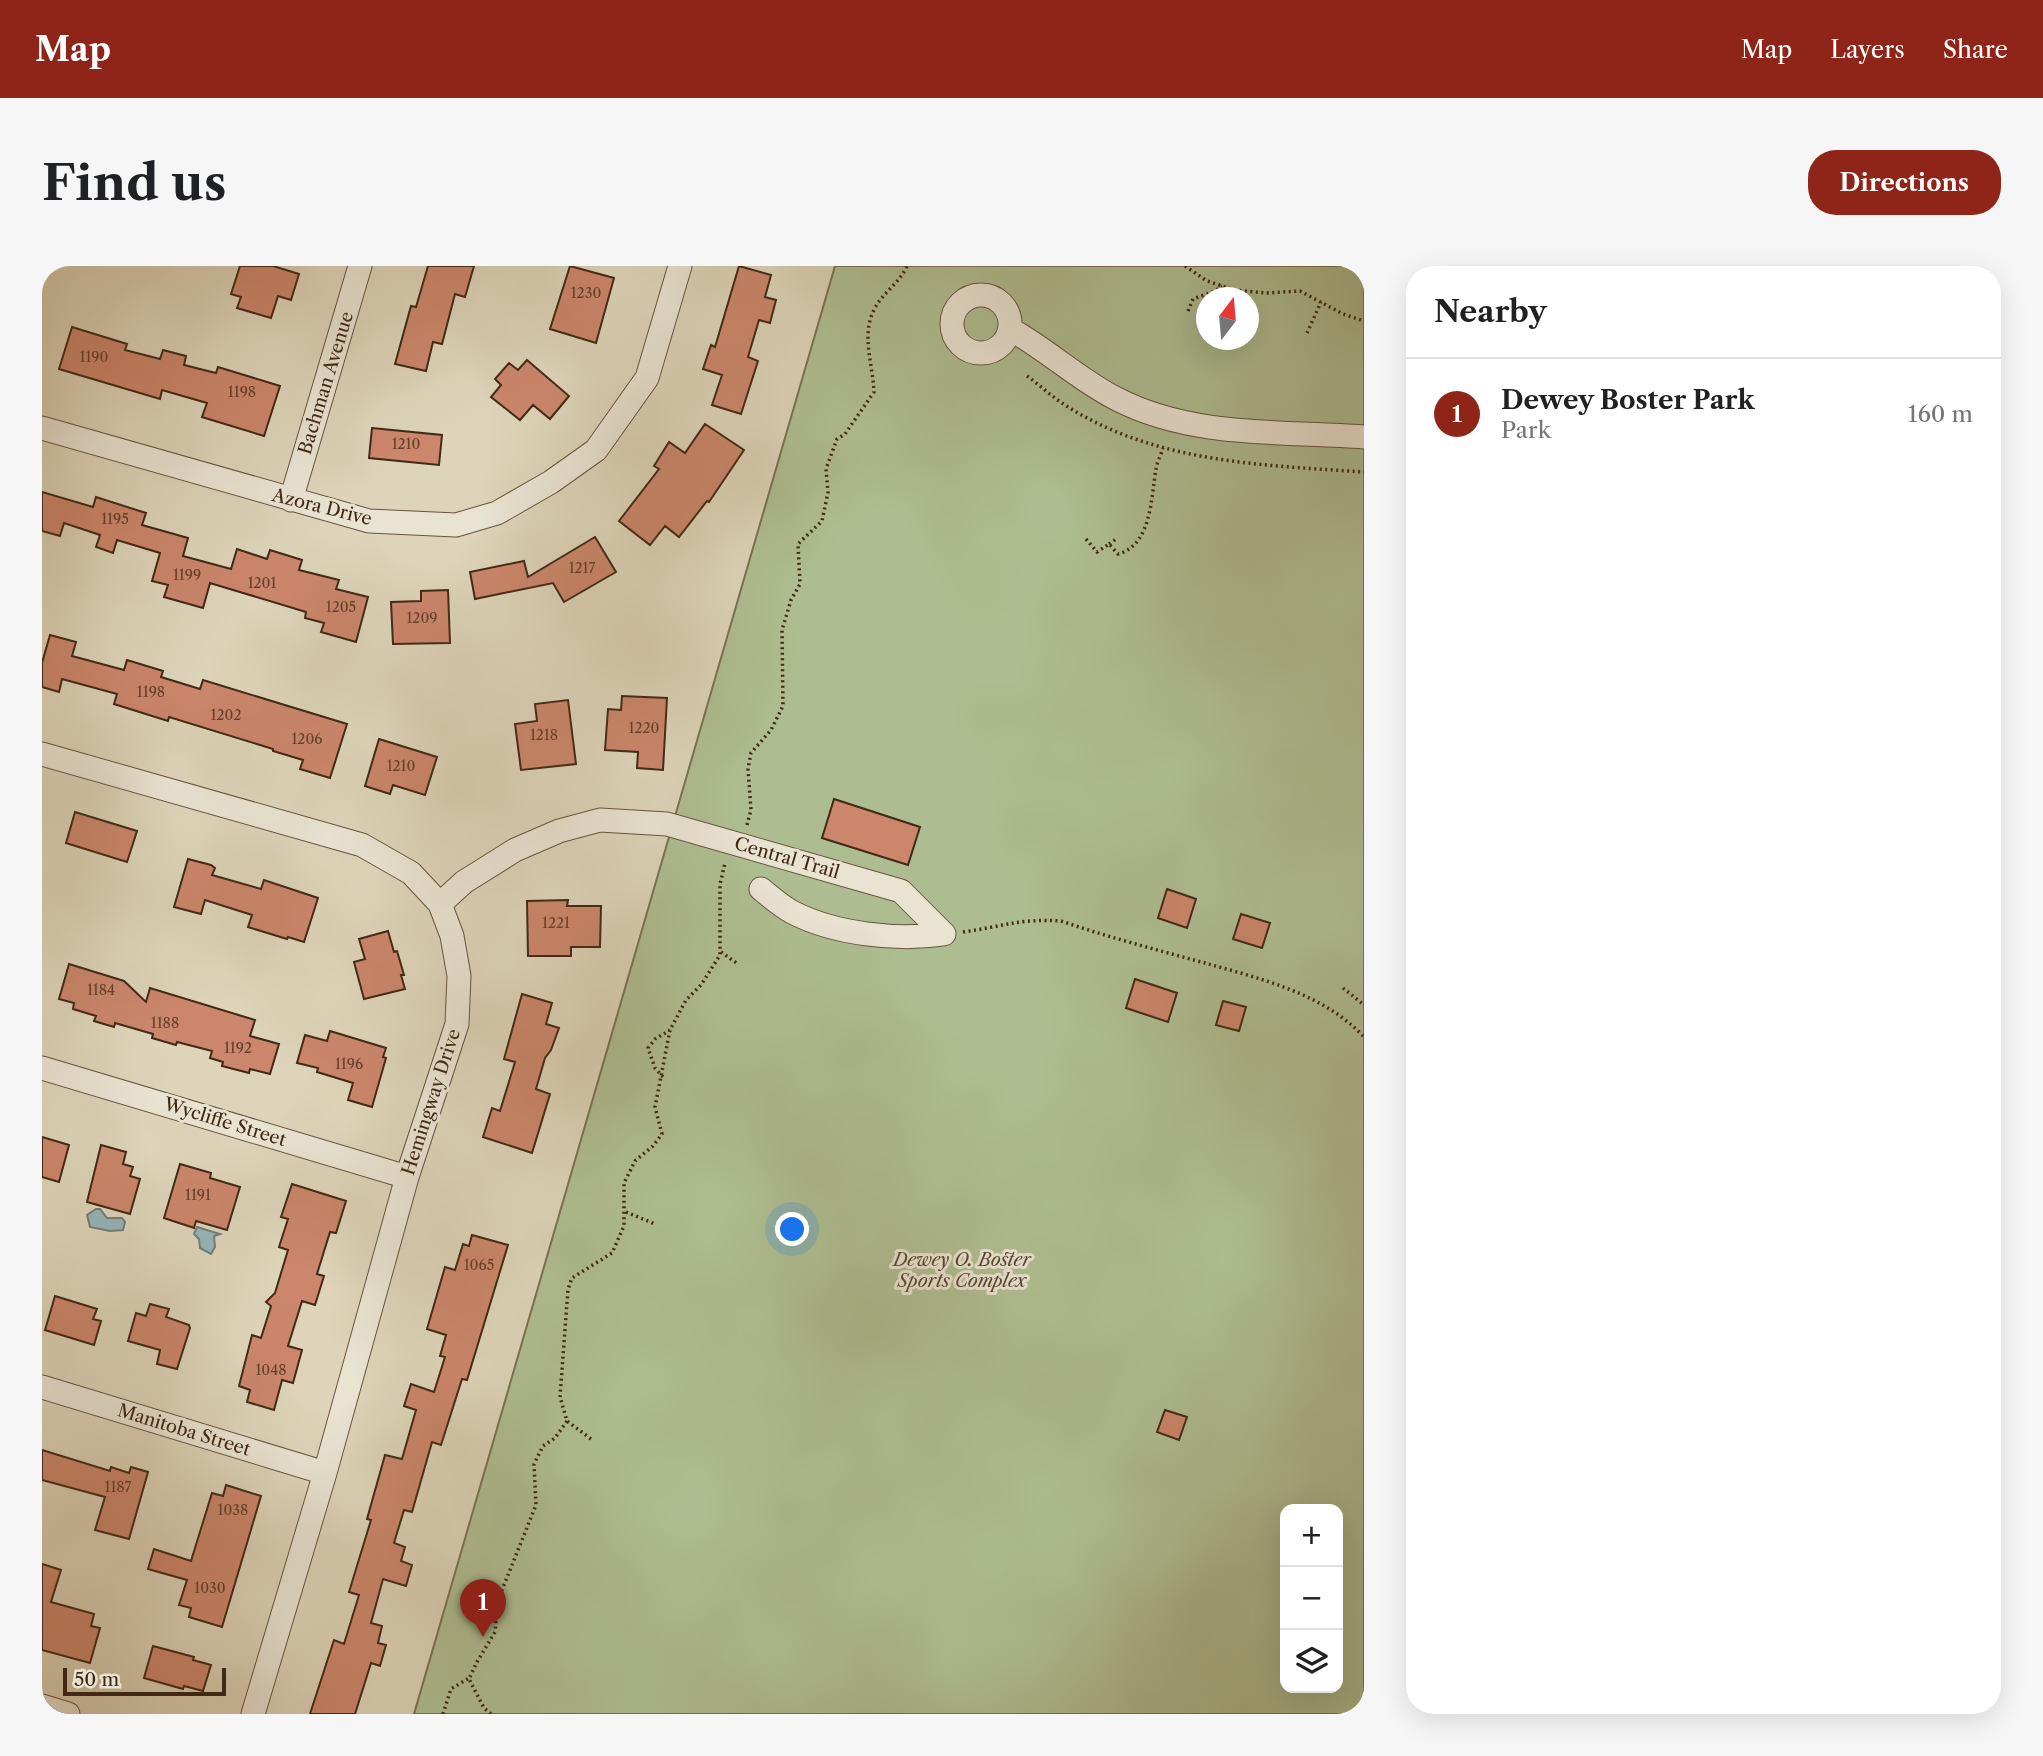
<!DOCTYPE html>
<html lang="en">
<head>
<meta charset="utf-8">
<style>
  body { margin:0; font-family:"Libre Caslon Text",serif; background:#f6f6f6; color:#202124 }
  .controls { position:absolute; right:21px; bottom:21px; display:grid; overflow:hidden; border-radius:14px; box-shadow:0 7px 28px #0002 }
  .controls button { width:63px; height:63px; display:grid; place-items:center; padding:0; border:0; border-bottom:2px solid #e0e0e0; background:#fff; color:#202124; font:35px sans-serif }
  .compass { position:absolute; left:1154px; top:21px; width:63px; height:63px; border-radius:50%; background:#fff; box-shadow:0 7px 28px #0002; rotate:16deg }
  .scale { position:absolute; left:21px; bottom:18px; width:163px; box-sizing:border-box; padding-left:7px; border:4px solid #412915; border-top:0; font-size:19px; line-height:24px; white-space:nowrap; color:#412915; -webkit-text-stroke:5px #e9e3d2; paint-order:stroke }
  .you { position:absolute; left:751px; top:964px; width:24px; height:24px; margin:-18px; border:5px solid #fff; border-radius:50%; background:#1a73e8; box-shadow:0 0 0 10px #1a73e833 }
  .badge { display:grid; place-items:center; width:46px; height:46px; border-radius:50%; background:#8f2418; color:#fff; font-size:23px; font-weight:700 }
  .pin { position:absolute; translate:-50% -58px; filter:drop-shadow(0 2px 4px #0008) }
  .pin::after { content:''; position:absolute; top:37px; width:24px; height:21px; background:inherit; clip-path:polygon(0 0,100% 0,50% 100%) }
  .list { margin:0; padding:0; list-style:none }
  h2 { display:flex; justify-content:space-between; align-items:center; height:91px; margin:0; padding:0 28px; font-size:30px }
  h2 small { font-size:23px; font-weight:400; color:#757577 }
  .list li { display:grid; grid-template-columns:46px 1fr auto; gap:21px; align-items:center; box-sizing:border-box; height:112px; padding:0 28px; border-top:2px solid #e0e0e0 }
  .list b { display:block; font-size:26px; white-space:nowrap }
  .list p { margin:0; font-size:23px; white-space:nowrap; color:#757577 }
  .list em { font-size:23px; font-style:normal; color:#757577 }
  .icon { flex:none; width:38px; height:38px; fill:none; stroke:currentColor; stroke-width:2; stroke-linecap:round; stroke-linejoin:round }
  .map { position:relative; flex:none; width:1322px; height:1448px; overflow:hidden; border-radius:28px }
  header { display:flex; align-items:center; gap:42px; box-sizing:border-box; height:98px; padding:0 35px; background:#8f2418; color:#fff }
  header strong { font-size:33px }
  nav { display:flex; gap:38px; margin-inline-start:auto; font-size:24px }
  .intro { display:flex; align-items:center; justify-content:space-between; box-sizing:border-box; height:168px; padding:0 42px }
  h1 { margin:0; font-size:49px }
  .button { padding:18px 32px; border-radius:28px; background:#8f2418; color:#fff; font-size:24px; font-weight:700 }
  main { display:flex; gap:42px; padding:0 42px }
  aside { flex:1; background:#fff; border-radius:28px; box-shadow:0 7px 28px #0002 }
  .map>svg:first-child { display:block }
  .green { fill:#aebd91; stroke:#787353; stroke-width:2; fill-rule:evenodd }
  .water { fill:#96b6b8; stroke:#747e77; stroke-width:2 }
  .building { fill:#cb866b; stroke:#412915; stroke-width:2 }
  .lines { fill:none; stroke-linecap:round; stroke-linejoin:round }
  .minor-casing { stroke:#68543e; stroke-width:25 }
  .path { stroke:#412915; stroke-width:3.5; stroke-dasharray:2 3.5; stroke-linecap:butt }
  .minor { stroke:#e9e3d2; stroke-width:23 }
  .labels { text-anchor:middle; stroke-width:6; stroke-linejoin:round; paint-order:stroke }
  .number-label { font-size:14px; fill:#64402a }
  .street-label { font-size:18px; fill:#412915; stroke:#e9e3d2 }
  .park-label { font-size:18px; font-style:italic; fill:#57472e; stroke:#e9e3d2 }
</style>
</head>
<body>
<header>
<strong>Map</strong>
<nav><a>Map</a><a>Layers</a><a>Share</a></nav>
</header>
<div class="intro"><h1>Find us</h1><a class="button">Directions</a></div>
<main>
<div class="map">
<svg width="1322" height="1448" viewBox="0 0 1322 1448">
  <rect width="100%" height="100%" fill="#ddd4b9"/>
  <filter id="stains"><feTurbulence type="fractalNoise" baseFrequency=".00286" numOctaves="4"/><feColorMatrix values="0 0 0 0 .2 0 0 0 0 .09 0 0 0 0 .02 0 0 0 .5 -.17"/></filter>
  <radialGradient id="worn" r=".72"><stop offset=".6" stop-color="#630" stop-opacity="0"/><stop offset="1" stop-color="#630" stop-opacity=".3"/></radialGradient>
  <path class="green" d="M 793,0 L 1322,0 L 1322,1448 L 372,1448 ZM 1164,32 L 1206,32 L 1206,74 L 1164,74 ZM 1243,1243 L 1296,1243 L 1296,1422 L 1243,1422 Z"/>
  <path class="water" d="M 54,943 L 58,943 L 65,952 L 80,952 L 83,956 L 81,964 L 68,965 L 48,961 L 45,949 Z
    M 155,961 L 178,968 L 172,970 L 173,981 L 169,988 L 158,982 L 157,973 L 152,968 Z"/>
  <path class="building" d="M 198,0 L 231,0 L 257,8 L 249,34 L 236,30 L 229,52 L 195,42 L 199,31 L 189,28 Z
    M 386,0 L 432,0 L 423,31 L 413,28 L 400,78 L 391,76 L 384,105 L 353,98 L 369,40 L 374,41 Z
    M 528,0 L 572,12 L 554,77 L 508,63 Z
    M 697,0 L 729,9 L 723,31 L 734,34 L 728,57 L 717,54 L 706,91 L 716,95 L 699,148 L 670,139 L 680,109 L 661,103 L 669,79 L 673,81 Z
    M 30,61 L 85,78 L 83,84 L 118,93 L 121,84 L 144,90 L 142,99 L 174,107 L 176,101 L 238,120 L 222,170 L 160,151 L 165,137 L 120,124 L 118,133 L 17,103 Z
    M 485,94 L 527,130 L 508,153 L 491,139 L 478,154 L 449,131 L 459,119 L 453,113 L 467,97 L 476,104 Z
    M 663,158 L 702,184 L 667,236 L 665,235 L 637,271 L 623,260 L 608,279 L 577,255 L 617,203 L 612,200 L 627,176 L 643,187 Z
    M 330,162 L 400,169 L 397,199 L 327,192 Z
    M 0,226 L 51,241 L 54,231 L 104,247 L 100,259 L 146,272 L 141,290 L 189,303 L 195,283 L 225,293 L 228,284 L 260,294 L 257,304 L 297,314 L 294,323 L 326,331 L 314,376 L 279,366 L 282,357 L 263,352 L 264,346 L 168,317 L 161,342 L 122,331 L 126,319 L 110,315 L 118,287 L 75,274 L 71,287 L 54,281 L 58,269 L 22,257 L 18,270 L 0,265 Z
    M 553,271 L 574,306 L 522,336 L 511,317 L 433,333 L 428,306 L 482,295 L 486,311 Z
    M 406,324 L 408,377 L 351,378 L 349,336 L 379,335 L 379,325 Z
    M 8,369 L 34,376 L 30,390 L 82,404 L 85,394 L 121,405 L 119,411 L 158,423 L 161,414 L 305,458 L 288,512 L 258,503 L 261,494 L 231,485 L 231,483 L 127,451 L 126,455 L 72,438 L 75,428 L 20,413 L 17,426 L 0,421 L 0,397 Z
    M 580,430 L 625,432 L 621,504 L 595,502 L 596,486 L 563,484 L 566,443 L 579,444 Z
    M 526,434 L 534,498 L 479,504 L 473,458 L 495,455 L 493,438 Z
    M 337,473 L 395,491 L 383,529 L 351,519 L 348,528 L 323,520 Z
    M 792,533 L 878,561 L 866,599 L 780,572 Z
    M 33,546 L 95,565 L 85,596 L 24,577 Z
    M 146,593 L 169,599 L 173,602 L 170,609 L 219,623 L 222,614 L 276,632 L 262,676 L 246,671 L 245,673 L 206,661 L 210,649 L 163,634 L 159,648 L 132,641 Z
    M 1125,623 L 1154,633 L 1145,662 L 1116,652 Z
    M 526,634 L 525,640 L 559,640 L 558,681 L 529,681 L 529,690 L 486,690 L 485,635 Z
    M 1199,648 L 1228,657 L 1220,682 L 1191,673 Z
    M 346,665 L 352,686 L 355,685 L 362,709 L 359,709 L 363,723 L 322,733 L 312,696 L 323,693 L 317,673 Z
    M 27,698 L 82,715 L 104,736 L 108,722 L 213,754 L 208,770 L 237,778 L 228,808 L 208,803 L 207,807 L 180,800 L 181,796 L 168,792 L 170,785 L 135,776 L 134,779 L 110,772 L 111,768 L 73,757 L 72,761 L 52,755 L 54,750 L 31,743 L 32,737 L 17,733 Z
    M 1093,713 L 1135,727 L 1126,756 L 1084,742 Z
    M 480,728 L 510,737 L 504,758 L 517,762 L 509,784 L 503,792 L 494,823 L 508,828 L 490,887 L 441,871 L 450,842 L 458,845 L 473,796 L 462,793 Z
    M 1181,735 L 1204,741 L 1197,765 L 1174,759 Z
    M 288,765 L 344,782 L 341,791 L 344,792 L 330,841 L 306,834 L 311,817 L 275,806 L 276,802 L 255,797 L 263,769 L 285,775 Z
    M 0,871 L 27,879 L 17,916 L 0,911 Z
    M 59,879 L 84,886 L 81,898 L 91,901 L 88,910 L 98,913 L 88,948 L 45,936 Z
    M 138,898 L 169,907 L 168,912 L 198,921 L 185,964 L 154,955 L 152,962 L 122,952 Z
    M 250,918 L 304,935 L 294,967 L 288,966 L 275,1008 L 282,1010 L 273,1039 L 260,1035 L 246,1080 L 260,1084 L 251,1117 L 240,1114 L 232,1144 L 205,1136 L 208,1124 L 197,1120 L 210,1069 L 219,1072 L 229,1040 L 224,1036 L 233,1027 L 246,984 L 237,981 L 246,953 L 239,951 Z
    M 430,969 L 466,979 L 425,1114 L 420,1113 L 399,1179 L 390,1176 L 370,1246 L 362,1244 L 352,1277 L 363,1281 L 359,1295 L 370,1299 L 364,1320 L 341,1313 L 329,1357 L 340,1360 L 336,1377 L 344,1379 L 338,1400 L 329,1397 L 313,1448 L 268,1448 L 292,1374 L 302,1378 L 317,1329 L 307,1326 L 329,1254 L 325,1253 L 343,1189 L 360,1193 L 374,1144 L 362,1140 L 369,1118 L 392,1126 L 403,1091 L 398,1090 L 404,1069 L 385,1063 L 403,1001 L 413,1004 L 421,978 L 427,980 Z
    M 13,1030 L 55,1043 L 51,1053 L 59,1055 L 52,1079 L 3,1064 Z
    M 108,1038 L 127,1043 L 124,1051 L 147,1059 L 148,1062 L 135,1103 L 115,1098 L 118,1084 L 86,1075 L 94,1047 L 104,1050 Z
    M 1123,1144 L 1145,1151 L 1137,1174 L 1115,1166 Z
    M 0,1184 L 68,1205 L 69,1201 L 87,1207 L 89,1201 L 106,1206 L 87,1273 L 53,1264 L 63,1231 L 0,1214 Z
    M 184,1219 L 219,1230 L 180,1361 L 147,1351 L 149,1342 L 137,1339 L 145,1314 L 106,1303 L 112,1283 L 149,1295 L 170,1227 L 181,1230 Z
    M 0,1298 L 19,1304 L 9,1336 L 52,1348 L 49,1360 L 58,1362 L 48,1397 L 0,1384 Z
    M 111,1380 L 152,1391 L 151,1394 L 169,1399 L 161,1425 L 142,1420 L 141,1423 L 102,1412 Z"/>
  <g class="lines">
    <g class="minor-casing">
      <path id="minor" d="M910 58a29 29 0 1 1 58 0a29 29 0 1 1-58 0Z
        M 968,63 C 1006,84 1037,114 1075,133 C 1150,172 1241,165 1322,171
        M 0,162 L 327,255 L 414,259 L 455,247 L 509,216 L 554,184 L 605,112 L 638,0
        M 249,234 L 318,0
        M 0,488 L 320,579 L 369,607 L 398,638 L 410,670 L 417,710 L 415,758 L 365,911 L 283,1207 L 211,1448
        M 398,638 L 422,616 L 473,584 L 517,565 L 558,554 L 625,558 L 859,625 L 902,668 C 855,675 792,668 750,646 C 739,640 729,631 719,623
        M 0,802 L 365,911
        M 0,1121 L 283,1207
        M 0,1440 L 26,1448"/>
    </g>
    <path class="path" d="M 1143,0 L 1165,15 L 1192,24 L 1224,27 L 1258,25 L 1301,48 L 1322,55
      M 1146,45 L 1151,33 L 1173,25 L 1180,20
      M 1265,67 L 1279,36
      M 985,110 C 998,119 1010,131 1023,139 C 1113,197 1219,199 1322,206
      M 1044,273 L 1055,286 L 1067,278 L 1076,288 C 1110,279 1109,231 1114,203 C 1115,196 1119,189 1121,182
      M 1067,278 L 1074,273
      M 705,559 L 709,544 L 706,503 L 709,487 L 729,464 L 741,440 L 740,364 L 749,334 L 758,318 L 756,278 L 780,255 L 786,226 L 784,203 L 795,173 L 803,168 L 832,126 C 831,99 819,69 832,44 C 840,27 857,18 865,0
      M 921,666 C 958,661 979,652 1019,655 C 1066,671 1115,684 1163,697 C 1219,713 1281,727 1322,771
      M 679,686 L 696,698
      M 1301,722 L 1322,739
      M 621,811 L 613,802 L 606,782 L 613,773 L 628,764
      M 584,946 L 613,958
      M 549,1173 L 525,1155 L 518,1131 L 526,1023 L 530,1012 L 570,987 L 582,960 L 582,917 L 593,895 L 611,880 L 620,868 L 613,841 L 628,764 L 644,734 L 659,719 L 678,689 L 678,618 L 683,597
      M 401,1448 L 409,1423 L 427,1412
      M 449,1448 L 442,1442 L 427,1413 L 435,1396 L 453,1366 L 456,1334 L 494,1239 L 492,1198 L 501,1180 L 513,1172 L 525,1155"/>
    <use href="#minor" class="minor"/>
  </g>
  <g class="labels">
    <g class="number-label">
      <text x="544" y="32">1230</text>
      <text x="52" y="96">1190</text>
      <text x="200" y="131">1198</text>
      <text x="364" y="183">1210</text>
      <text x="73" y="258">1195</text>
      <text x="540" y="307">1217</text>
      <text x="145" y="314">1199</text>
      <text x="220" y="322">1201</text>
      <text x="299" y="346">1205</text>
      <text x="380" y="357">1209</text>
      <text x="109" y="431">1198</text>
      <text x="184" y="454">1202</text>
      <text x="602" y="467">1220</text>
      <text x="502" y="474">1218</text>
      <text x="265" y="478">1206</text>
      <text x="359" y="505">1210</text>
      <text x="514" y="662">1221</text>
      <text x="59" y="729">1184</text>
      <text x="123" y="762">1188</text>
      <text x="196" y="787">1192</text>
      <text x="307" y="803">1196</text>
      <text x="156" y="934">1191</text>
      <text x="437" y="1004">1065</text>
      <text x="229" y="1109">1048</text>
      <text x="76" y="1226">1187</text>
      <text x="191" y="1249">1038</text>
      <text x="168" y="1327">1030</text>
    </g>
    <g class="street-label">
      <text transform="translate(284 117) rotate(-73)" y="6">Bachman Avenue</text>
      <text transform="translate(280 241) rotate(14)" y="6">Azora Drive</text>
      <text transform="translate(745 592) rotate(16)" y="6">Central Trail</text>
      <text transform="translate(389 836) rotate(-72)" y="6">Hemingway Drive</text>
      <text transform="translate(183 856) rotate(17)" y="6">Wycliffe Street</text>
      <text transform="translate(142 1164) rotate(17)" y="6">Manitoba Street</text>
    </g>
    <g class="park-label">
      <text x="920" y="1000">Dewey O. Boster<tspan x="920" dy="21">Sports Complex</tspan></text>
    </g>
  </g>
  <rect width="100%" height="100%" filter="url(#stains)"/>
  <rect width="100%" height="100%" fill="url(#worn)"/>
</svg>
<div class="controls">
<button>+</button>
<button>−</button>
<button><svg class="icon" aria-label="layers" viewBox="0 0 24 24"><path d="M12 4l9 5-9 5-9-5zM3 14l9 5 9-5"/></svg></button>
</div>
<svg class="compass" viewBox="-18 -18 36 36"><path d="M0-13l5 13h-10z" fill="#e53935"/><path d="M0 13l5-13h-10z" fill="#757577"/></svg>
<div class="scale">50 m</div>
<div class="you"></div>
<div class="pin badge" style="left:441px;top:1371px">1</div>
</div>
<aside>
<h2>Nearby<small></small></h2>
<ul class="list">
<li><span class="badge">1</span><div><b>Dewey Boster Park</b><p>Park</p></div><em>160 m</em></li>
</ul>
</aside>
</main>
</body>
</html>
